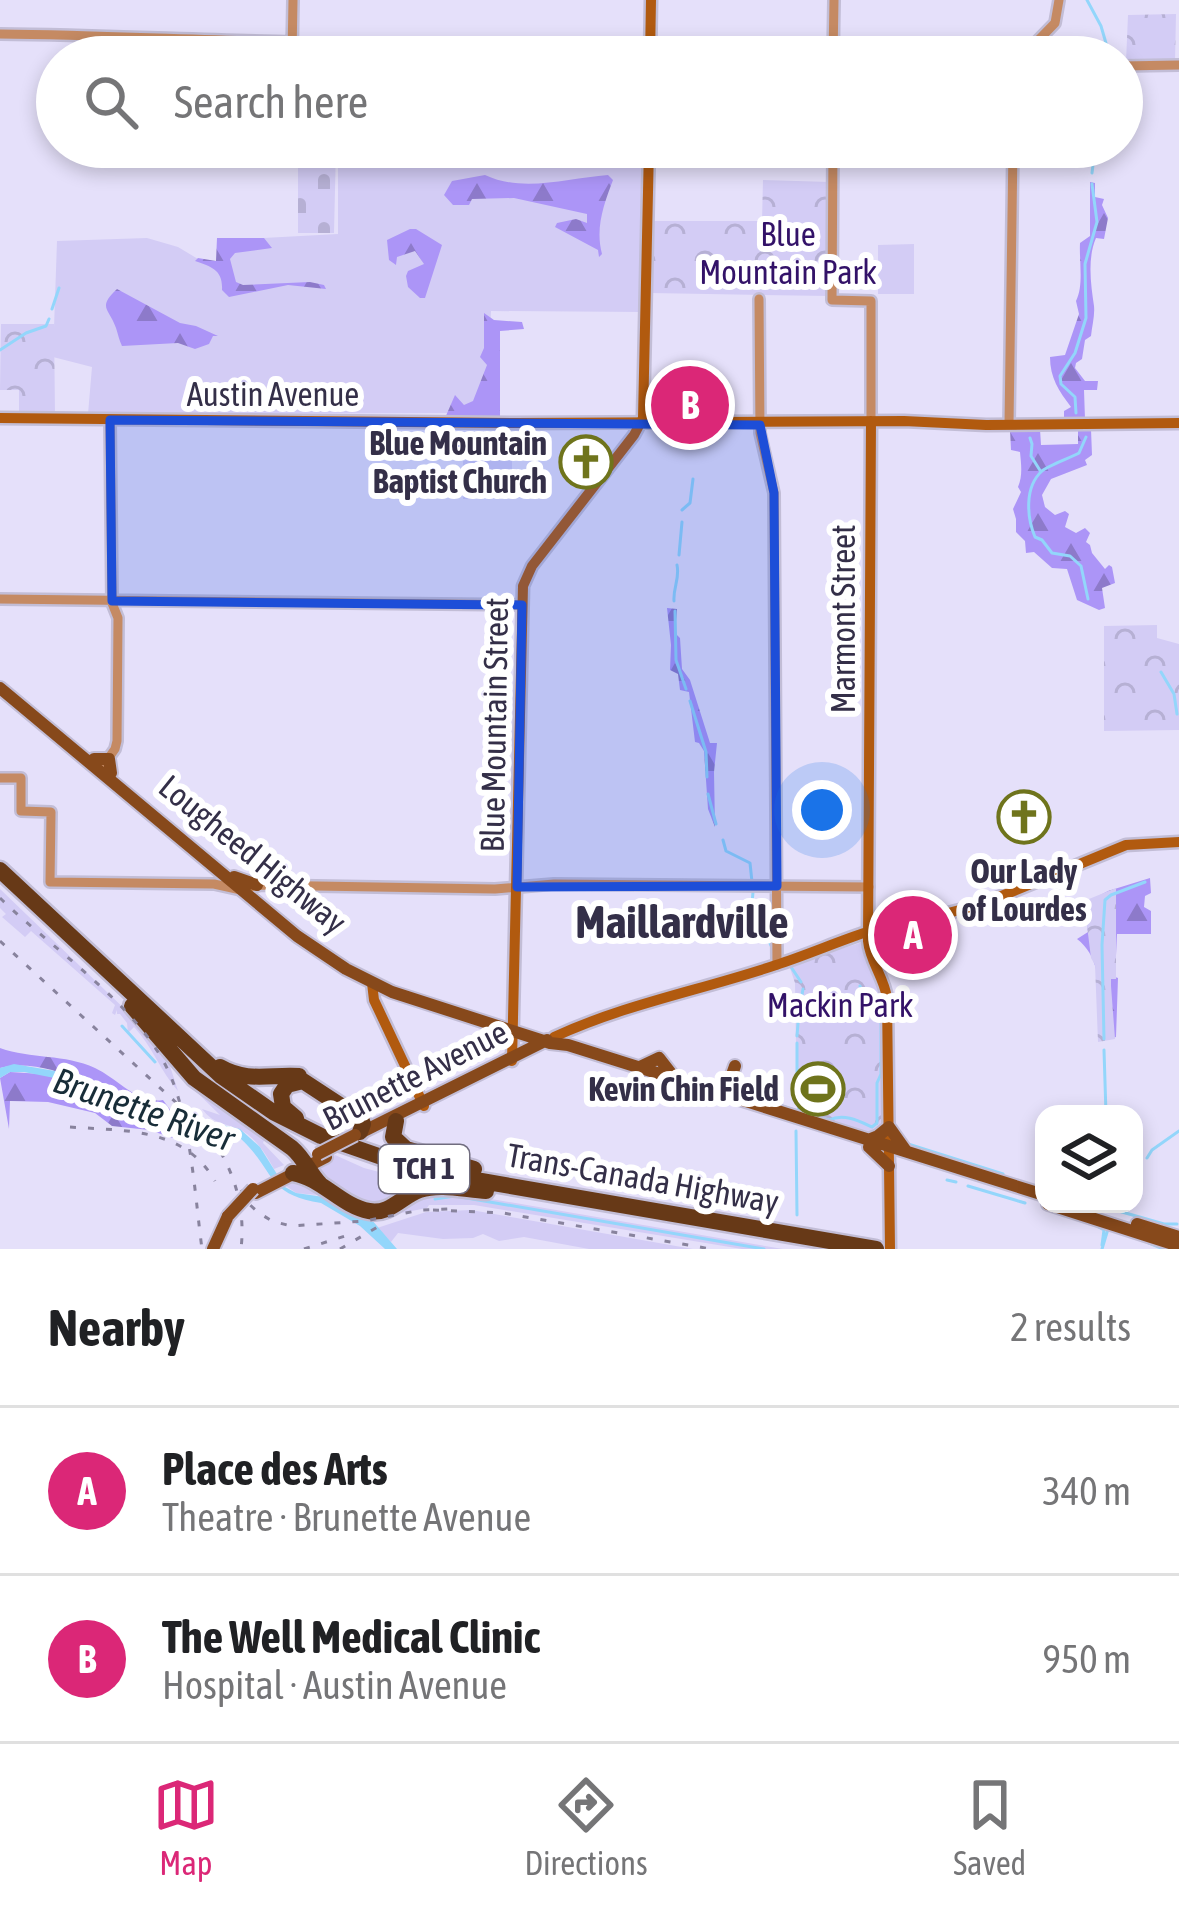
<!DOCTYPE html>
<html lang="en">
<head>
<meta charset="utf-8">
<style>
  body { margin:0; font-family:"Asap Condensed",sans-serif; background:#f6f6f6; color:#202124 }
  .controls { position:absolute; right:36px; bottom:36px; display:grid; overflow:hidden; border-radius:24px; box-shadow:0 6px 18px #0003 }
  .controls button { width:108px; height:108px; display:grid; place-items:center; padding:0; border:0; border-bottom:3px solid #e0e0e0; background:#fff; color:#202124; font:60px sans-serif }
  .you { position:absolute; left:822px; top:810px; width:42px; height:42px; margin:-30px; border:9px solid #fff; border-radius:50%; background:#1a73e8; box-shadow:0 0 0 18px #1a73e833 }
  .badge { display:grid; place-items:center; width:78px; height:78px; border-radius:50%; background:#db2777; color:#fff; font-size:39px; font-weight:700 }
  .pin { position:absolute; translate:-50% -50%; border:6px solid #fff; box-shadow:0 3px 12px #0006 }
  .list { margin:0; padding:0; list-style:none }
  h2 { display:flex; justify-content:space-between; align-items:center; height:156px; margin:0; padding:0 48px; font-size:51px }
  h2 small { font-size:39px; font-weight:400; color:#757577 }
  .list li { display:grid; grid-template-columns:78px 1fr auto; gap:36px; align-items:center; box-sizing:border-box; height:168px; padding:0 48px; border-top:3px solid #e0e0e0 }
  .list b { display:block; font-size:45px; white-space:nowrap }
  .list p { margin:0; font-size:39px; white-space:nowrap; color:#757577 }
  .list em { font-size:39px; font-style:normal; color:#757577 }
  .icon { flex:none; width:66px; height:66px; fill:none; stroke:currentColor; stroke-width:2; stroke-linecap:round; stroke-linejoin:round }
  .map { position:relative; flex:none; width:1179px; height:1249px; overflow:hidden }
  .search { position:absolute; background:#fff; box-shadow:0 6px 18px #0003; left:36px; right:36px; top:36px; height:132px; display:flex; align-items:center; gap:30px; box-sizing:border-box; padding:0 42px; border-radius:66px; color:#757577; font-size:45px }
  .sheet { height:492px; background:#fff }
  nav { display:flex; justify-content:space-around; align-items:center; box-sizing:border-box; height:168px; border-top:3px solid #e0e0e0; background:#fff; font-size:33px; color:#757577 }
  nav a { display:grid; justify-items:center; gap:6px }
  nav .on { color:#db2777 }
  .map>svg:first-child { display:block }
  .grass { fill:#d3ccf5 }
  .forest { fill:url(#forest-firs) }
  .cemetery { fill:url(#cemetery-stones) }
  .park { fill:url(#park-crowns) }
  .water { fill:#93d6fb }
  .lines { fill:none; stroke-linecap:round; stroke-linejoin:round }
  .stream { stroke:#93d6fb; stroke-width:3 }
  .tertiary-casing { stroke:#c2bdd6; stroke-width:14 }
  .secondary-casing { stroke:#c2bdd6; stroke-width:15 }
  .primary-casing { stroke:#c2bdd6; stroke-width:16 }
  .motorway-casing { stroke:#c2bdd6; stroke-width:21 }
  .tertiary { stroke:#c58a63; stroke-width:9 }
  .secondary { stroke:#b15a0f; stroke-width:10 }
  .primary { stroke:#87491b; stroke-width:12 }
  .motorway { stroke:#673917; stroke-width:16 }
  .rail { stroke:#88839d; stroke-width:3; stroke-dasharray:6 12; stroke-linecap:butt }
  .primary-bridge-casing { stroke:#c2bdd6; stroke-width:16; stroke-linecap:butt }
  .primary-bridge { stroke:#87491b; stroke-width:12 }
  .marked { fill:#1d4ed8; fill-opacity:0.2; stroke:#1d4ed8; stroke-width:9; stroke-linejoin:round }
  .labels { text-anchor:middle; stroke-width:12; stroke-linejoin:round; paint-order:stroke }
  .shield { fill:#fff; stroke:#716d7f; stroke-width:3 }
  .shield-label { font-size:30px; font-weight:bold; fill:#342f48 }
  .park-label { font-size:33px; fill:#331268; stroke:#fff }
  .street-label { font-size:33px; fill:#342f48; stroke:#fff }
  .poi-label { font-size:33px; font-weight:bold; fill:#342f48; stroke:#fff; text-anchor:end }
  .water-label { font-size:36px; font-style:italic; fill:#182d38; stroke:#fff }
  .district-label { font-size:45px; font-weight:bold; fill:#342f48; stroke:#fff }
</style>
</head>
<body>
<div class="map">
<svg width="1179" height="1249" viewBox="0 0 1179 1249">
  <defs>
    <pattern id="forest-firs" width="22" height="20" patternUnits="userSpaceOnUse" patternTransform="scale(3)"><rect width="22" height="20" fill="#ac95f7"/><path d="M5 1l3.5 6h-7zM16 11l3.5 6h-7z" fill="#8d7aca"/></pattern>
    <pattern id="cemetery-stones" width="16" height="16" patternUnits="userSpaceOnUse" patternTransform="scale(3)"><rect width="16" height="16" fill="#d3ccf5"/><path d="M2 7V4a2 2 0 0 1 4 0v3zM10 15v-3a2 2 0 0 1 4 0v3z" fill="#b6b0d4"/></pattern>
    <pattern id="park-crowns" width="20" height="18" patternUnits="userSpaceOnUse" patternTransform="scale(3)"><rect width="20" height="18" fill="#d3ccf5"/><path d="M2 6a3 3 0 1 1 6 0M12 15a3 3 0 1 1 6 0" fill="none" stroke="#b6b0d4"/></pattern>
  </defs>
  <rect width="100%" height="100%" fill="#e5e0fa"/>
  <path class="grass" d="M 338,147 L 644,147 L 642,312 L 491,311 L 487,413 L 88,414 L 92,367 L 53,357 L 57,241 L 147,238 L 178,247 L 218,271 L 226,240 L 338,234 Z
    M 914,244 L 914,294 L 878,294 L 878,245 Z
    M 498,451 L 512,451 L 512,499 L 463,499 L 463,461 Z
    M 0,889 L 134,1018 L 267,1133 L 263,1143 L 284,1165 L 274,1169 C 266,1154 254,1135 238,1129 C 221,1122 214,1124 202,1109 L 220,1115 L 170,1066 L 178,1091 C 161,1072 152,1046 134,1027 L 128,1033 L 127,1023 L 120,1014 L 117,1014 L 117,1010 L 115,1015 L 112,1013 L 115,1005 L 31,931 L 25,937 L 2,917 L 6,914 L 0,908 Z
    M 335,1155 L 364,1168 L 425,1184 L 369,1209 L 316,1176 L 317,1164 Z
    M 293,1177 L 361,1211 L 410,1197 L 445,1191 L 783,1249 L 742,1249 L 474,1205 L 429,1205 L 427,1208 L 371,1219 L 317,1195 L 296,1193 L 282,1183 Z
    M 471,1210 L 693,1249 L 589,1249 L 524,1237 L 499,1241 L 483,1234 L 473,1238 L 443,1239 L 398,1233 L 391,1242 L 377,1228 L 426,1212 Z"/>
  <path class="forest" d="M 485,175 C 523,193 568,178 608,175 L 613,180 C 604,204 595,228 602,254 L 599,257 L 598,250 L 555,227 L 557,223 L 576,219 L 587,223 L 587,214 L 514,198 L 472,199 L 469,205 L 453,205 L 444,195 L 452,181 Z
    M 1090,182 L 1095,183 L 1095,197 L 1104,199 L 1102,205 L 1108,218 L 1104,239 L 1096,238 C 1087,259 1091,285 1094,306 C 1095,315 1092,326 1091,336 L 1085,340 L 1082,359 L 1076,363 L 1075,368 L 1085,381 L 1098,381 L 1097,390 L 1084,390 L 1085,419 L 1064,419 L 1064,411 L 1071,407 C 1059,391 1050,378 1050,357 L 1065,355 L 1079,314 L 1076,301 C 1084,285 1079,261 1080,243 L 1090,236 Z
    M 410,229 L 416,229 L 442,245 L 425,298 L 420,298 L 408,287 L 406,276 L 408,271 L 424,264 L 415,251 L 397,257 L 396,265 L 389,260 L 387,240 Z
    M 217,238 L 264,238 L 272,248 L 235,253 L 230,259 L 236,282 L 243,285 L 310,282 L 324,285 L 326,289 L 288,285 L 229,297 L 222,290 C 223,270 212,267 195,261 L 198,258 L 216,261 Z
    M 117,289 L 180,323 L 196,326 L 218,336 L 213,336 L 209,344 L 195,349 L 178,343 L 122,346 C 119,340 118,334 116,328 C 109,308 97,308 117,289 Z
    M 484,313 L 494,320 L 522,322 L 524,329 L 500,331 L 500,418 L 445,418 L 455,395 L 464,405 L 473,401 L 487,365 L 480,357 L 484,348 Z
    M 1010,429 L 1040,429 L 1041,445 L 1078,444 L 1078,429 L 1091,429 L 1092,455 L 1085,460 L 1087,465 L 1051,479 L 1042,495 L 1045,507 L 1055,515 L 1065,511 L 1069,514 L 1065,527 L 1076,533 L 1085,528 L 1090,533 L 1086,542 L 1090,545 L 1092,553 L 1105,569 L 1109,565 L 1112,567 L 1115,583 L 1102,588 L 1105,608 L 1099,610 L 1077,600 L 1067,569 L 1052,568 L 1034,552 L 1026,553 L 1025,541 L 1016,532 L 1016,519 L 1013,509 L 1021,492 L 1018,487 C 1023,475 1021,464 1020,452 L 1011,450 Z
    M 667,608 L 677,609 L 675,633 L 680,638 L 682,669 L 690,680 L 710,743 L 717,743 L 714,772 L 715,827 L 708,809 L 704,751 L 699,743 L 695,742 L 689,692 L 680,690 L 678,674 L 670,670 L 671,645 Z
    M 1150,878 L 1151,893 L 1145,896 L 1144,907 L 1151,911 L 1151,934 L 1117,934 L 1115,977 L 1118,978 L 1116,1037 L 1100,1041 C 1099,1006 1106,961 1077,939 L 1088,932 L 1085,903 L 1108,891 Z
    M 0,1048 C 31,1059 65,1054 95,1068 C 117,1078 138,1105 163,1100 L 177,1119 L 169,1114 L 124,1107 L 82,1078 C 69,1079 64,1074 52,1070 C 36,1066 16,1063 0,1068 Z
    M 10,1072 L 42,1074 L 74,1084 L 85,1084 L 95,1088 L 122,1112 L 176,1124 L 182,1141 L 149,1130 L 112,1126 L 95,1113 L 48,1102 L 10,1101 L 9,1129 L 0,1078 Z"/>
  <path class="cemetery" d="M 298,147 L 336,147 L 334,233 L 298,233 Z"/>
  <path class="park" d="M 1176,14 L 1175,62 L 1126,62 L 1128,15 Z
    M 763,180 L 829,182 L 829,296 L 650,293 L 650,221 L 762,221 Z
    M 1,324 L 54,324 L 55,415 L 19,413 L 19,390 L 0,390 Z
    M 1157,625 L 1157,638 L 1179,644 L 1179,730 L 1104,731 L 1104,626 Z
    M 1116,888 L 1116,979 L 1111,979 L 1111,986 L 1115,1039 L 1098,1042 L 1095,965 L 1091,958 L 1084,901 Z
    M 863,942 L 883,990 L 885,1004 L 883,1128 L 867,1135 L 797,1110 L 795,983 L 789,965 Z"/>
  <path class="water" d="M 14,1064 L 55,1071 L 73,1079 L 88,1079 L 124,1107 L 169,1114 L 192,1124 L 218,1124 L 240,1129 L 260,1147 L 285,1187 L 296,1193 L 324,1197 L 371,1219 L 397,1249 L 385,1249 L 360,1226 L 321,1203 C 265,1194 276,1171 240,1138 L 207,1140 L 169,1121 L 122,1112 L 95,1088 L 85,1084 L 24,1072 L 10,1072 L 0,1078 L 0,1068 Z"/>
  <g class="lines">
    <path class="stream" d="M 1087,0 L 1101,26 L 1110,57
      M 1092,173 L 1094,156 L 1103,147
      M 52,309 L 59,288
      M 0,350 L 26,333 L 46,326 L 49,319
      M 1076,413 L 1075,397 L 1061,384 L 1060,376 L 1075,353 L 1086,318 L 1085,264 L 1097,222 L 1092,184
      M 1086,437 L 1079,453 C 1072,457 1047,466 1042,471 C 1024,487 1027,518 1035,537 L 1042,540 L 1052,553 L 1070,556 L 1081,566 L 1088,599
      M 1030,438 L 1032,444 L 1031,456 L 1041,472
      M 682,510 L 690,503 L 693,479
      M 679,555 L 682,522
      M 674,601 C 673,587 680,579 677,565
      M 675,611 L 676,660 L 686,689
      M 1161,672 L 1174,694 L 1177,714
      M 690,701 L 706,752 L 707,777
      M 708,794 L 716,824
      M 723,840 L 726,851 L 750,863 L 752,882
      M 753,892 L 752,904 L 773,950
      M 791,967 L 801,982
      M 800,1006 L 803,989
      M 122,1026 L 155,1062
      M 797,1036 L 799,1011
      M 1104,1039 L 1102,945 L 1105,900 L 1111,895 L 1145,882
      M 1104,1050 L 1106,1114
      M 797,1075 L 797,1043
      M 797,1081 L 796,1090 L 802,1103 L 797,1112
      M 744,1093 L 800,1112
      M 809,1115 L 829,1120 C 844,1113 859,1121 872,1127 L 877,1123 L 877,1083 L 881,1074 L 881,1019 L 864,1001 L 860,986
      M 796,1131 L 797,1215
      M 908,1144 L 1003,1174
      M 1147,1158 L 1152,1150 L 1179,1131
      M 1134,1177 L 1140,1168
      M 947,1180 L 956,1182
      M 968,1186 L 1025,1203
      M 435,1199 L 455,1196 L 764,1249
      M 1094,1204 L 1164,1224 L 1177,1224
      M 1093,1224 L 1104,1230 L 1102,1245
      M 1149,1243 L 1163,1249
      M 1102,1249 L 1108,1229"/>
    <g class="tertiary-casing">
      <path id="tertiary" d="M 293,0 L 292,55 L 470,57
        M 0,34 C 98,35 195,40 293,42
        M 833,57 L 834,0
        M 1022,57 L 1055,23 L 1059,0
        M 1122,66 L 1179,65
        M 833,147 L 832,300 L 871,301 L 871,421
        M 759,299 L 760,433 L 774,493 L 777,965
        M 1009,424 L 1013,147
        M 0,599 L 522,605
        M 105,763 L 115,749 L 117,741 L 118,618 L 112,603 L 110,420
        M 0,778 L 21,778 L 21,811 L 51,812 L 50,882 L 214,884 L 241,890 L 257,885 L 495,889 L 554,884 L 869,887"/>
    </g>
    <g class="secondary-casing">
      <path id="secondary" d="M 650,57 L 651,0
        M 0,418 L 516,423 L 904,421 L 986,425 L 1179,423
        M 871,421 L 868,941 C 870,962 884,977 887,998 L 890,1249
        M 922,920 L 982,904 L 1126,845 L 1179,842
        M 372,983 L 374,1000 L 424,1106
        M 554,1037 C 625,1004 702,990 776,965 C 826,949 876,923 928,918
        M 512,1061 L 523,586 L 532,566 L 634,435 L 643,418 L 649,147"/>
    </g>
    <g class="primary-casing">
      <path id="primary" d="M 0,688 L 297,936 L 346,969 L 392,992 L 550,1043 L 568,1045 L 1044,1195
        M 94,759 L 109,759 L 111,773
        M 234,877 L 257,885
        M 640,1067 L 659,1058 L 673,1076
        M 659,1091 L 671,1082
        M 732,1095 L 728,1086 L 735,1066
        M 356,1135 L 547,1040
        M 868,1140 L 878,1136 L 889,1127 L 906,1151
        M 869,1147 L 889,1166
        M 256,1193 L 326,1157
        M 1048,1204 L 1179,1246
        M 1137,1224 L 1179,1237
        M 213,1249 L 228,1216"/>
    </g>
    <g class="motorway-casing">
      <path id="motorway" d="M 0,870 L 221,1076 L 273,1112 L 321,1136 L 393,1161 L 464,1178 L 876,1249
        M 132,1006 L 194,1078 L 292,1148 C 305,1159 309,1173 320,1184
        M 220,1067 C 248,1083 270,1074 299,1076
        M 296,1118 L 283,1107 L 281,1094 L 287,1085 L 303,1081 L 361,1119 L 363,1124 L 360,1132
        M 396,1121 L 393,1137 L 406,1149 L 474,1169
        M 293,1173 C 322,1178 341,1206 369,1211 C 390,1215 402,1196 420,1190 C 440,1183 466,1190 486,1191"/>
    </g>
    <use href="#tertiary" class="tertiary"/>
    <use href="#secondary" class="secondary"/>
    <use href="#primary" class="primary"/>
    <use href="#motorway" class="motorway"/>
    <path class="rail" d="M 0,898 C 53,950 143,1008 171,1077 C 191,1125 195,1196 202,1249
      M 0,941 L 206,1130 C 233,1166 246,1205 241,1249
      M 70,1127 C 125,1131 184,1127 215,1181
      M 241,1190 L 249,1204 L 259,1213 L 272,1221 L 291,1226 L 365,1221 L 421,1210 L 448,1209
      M 433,1210 L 503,1213 L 711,1249
      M 304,1249 L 345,1236
      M 340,1249 L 381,1225"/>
    <g class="primary-bridge-casing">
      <path id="primary-bridge" d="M 318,1154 L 355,1135
        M 228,1216 L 253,1189"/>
    </g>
    <use href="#primary-bridge" class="primary-bridge"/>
  </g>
  <path class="marked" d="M 110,420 L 760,425 L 774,493 L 777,886 L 517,887 L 522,605 L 112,601 Z"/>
  <defs>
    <g id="church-ring" transform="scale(2.7)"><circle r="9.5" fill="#fff" stroke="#6f741c" stroke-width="1.5"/><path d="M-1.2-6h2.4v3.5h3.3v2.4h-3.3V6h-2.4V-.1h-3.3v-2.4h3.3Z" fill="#6f741c"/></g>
    <g id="stadium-ring" transform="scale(2.7)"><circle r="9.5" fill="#fff" stroke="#6f741c" stroke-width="1.5"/><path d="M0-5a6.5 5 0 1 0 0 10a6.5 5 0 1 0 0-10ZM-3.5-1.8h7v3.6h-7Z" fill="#6f741c"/></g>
  </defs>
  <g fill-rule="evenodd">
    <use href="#church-ring" x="586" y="462"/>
    <use href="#church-ring" x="1024" y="817"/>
    <use href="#stadium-ring" x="818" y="1089"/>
  </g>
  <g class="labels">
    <rect class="shield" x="379" y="1145" width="90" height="48" rx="9"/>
    <g class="shield-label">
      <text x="424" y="1179">TCH 1</text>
    </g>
    <g class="park-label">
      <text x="788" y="246">Blue<tspan x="788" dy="38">Mountain Park</tspan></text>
      <text x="840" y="1017">Mackin Park</text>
    </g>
    <g class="street-label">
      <text x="273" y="406">Austin Avenue</text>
      <text transform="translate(843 619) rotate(-90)" y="12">Marmont Street</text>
      <text transform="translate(494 725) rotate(-89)" y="12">Blue Mountain Street</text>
      <text transform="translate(253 854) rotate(39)" y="12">Lougheed Highway</text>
      <text transform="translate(415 1075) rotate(-27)" y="12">Brunette Avenue</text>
      <text transform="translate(643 1178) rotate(10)" y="12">Trans-Canada Highway</text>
    </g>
    <g class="poi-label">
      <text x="547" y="455">Blue Mountain<tspan x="547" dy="38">Baptist Church</tspan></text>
      <text x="1024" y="883" text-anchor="middle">Our Lady<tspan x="1024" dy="38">of Lourdes</tspan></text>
      <text x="779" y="1101">Kevin Chin Field</text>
    </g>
    <g class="water-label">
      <text transform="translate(144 1109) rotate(19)" y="13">Brunette River</text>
    </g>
    <g class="district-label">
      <text x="682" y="938">Maillardville</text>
    </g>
  </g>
</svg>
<div class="controls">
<button><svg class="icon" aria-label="layers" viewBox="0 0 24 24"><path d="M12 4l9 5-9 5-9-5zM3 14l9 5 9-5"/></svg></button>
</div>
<div class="you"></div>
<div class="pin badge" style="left:913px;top:935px">A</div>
<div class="pin badge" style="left:690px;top:405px">B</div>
<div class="search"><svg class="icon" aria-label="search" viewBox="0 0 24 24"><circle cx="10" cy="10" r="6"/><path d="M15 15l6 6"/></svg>Search here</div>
</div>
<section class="sheet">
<h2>Nearby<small>2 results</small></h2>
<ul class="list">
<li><span class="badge">A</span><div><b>Place des Arts</b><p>Theatre · Brunette Avenue</p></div><em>340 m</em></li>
<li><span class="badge">B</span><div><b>The Well Medical Clinic</b><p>Hospital · Austin Avenue</p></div><em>950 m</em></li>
</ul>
</section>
<nav>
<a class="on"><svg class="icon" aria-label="map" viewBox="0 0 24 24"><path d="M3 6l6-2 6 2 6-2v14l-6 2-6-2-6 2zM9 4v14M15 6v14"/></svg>Map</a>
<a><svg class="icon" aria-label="directions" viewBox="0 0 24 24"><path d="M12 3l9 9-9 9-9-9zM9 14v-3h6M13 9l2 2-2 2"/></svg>Directions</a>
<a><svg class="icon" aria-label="saved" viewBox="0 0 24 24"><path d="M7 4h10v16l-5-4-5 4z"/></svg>Saved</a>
</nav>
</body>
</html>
